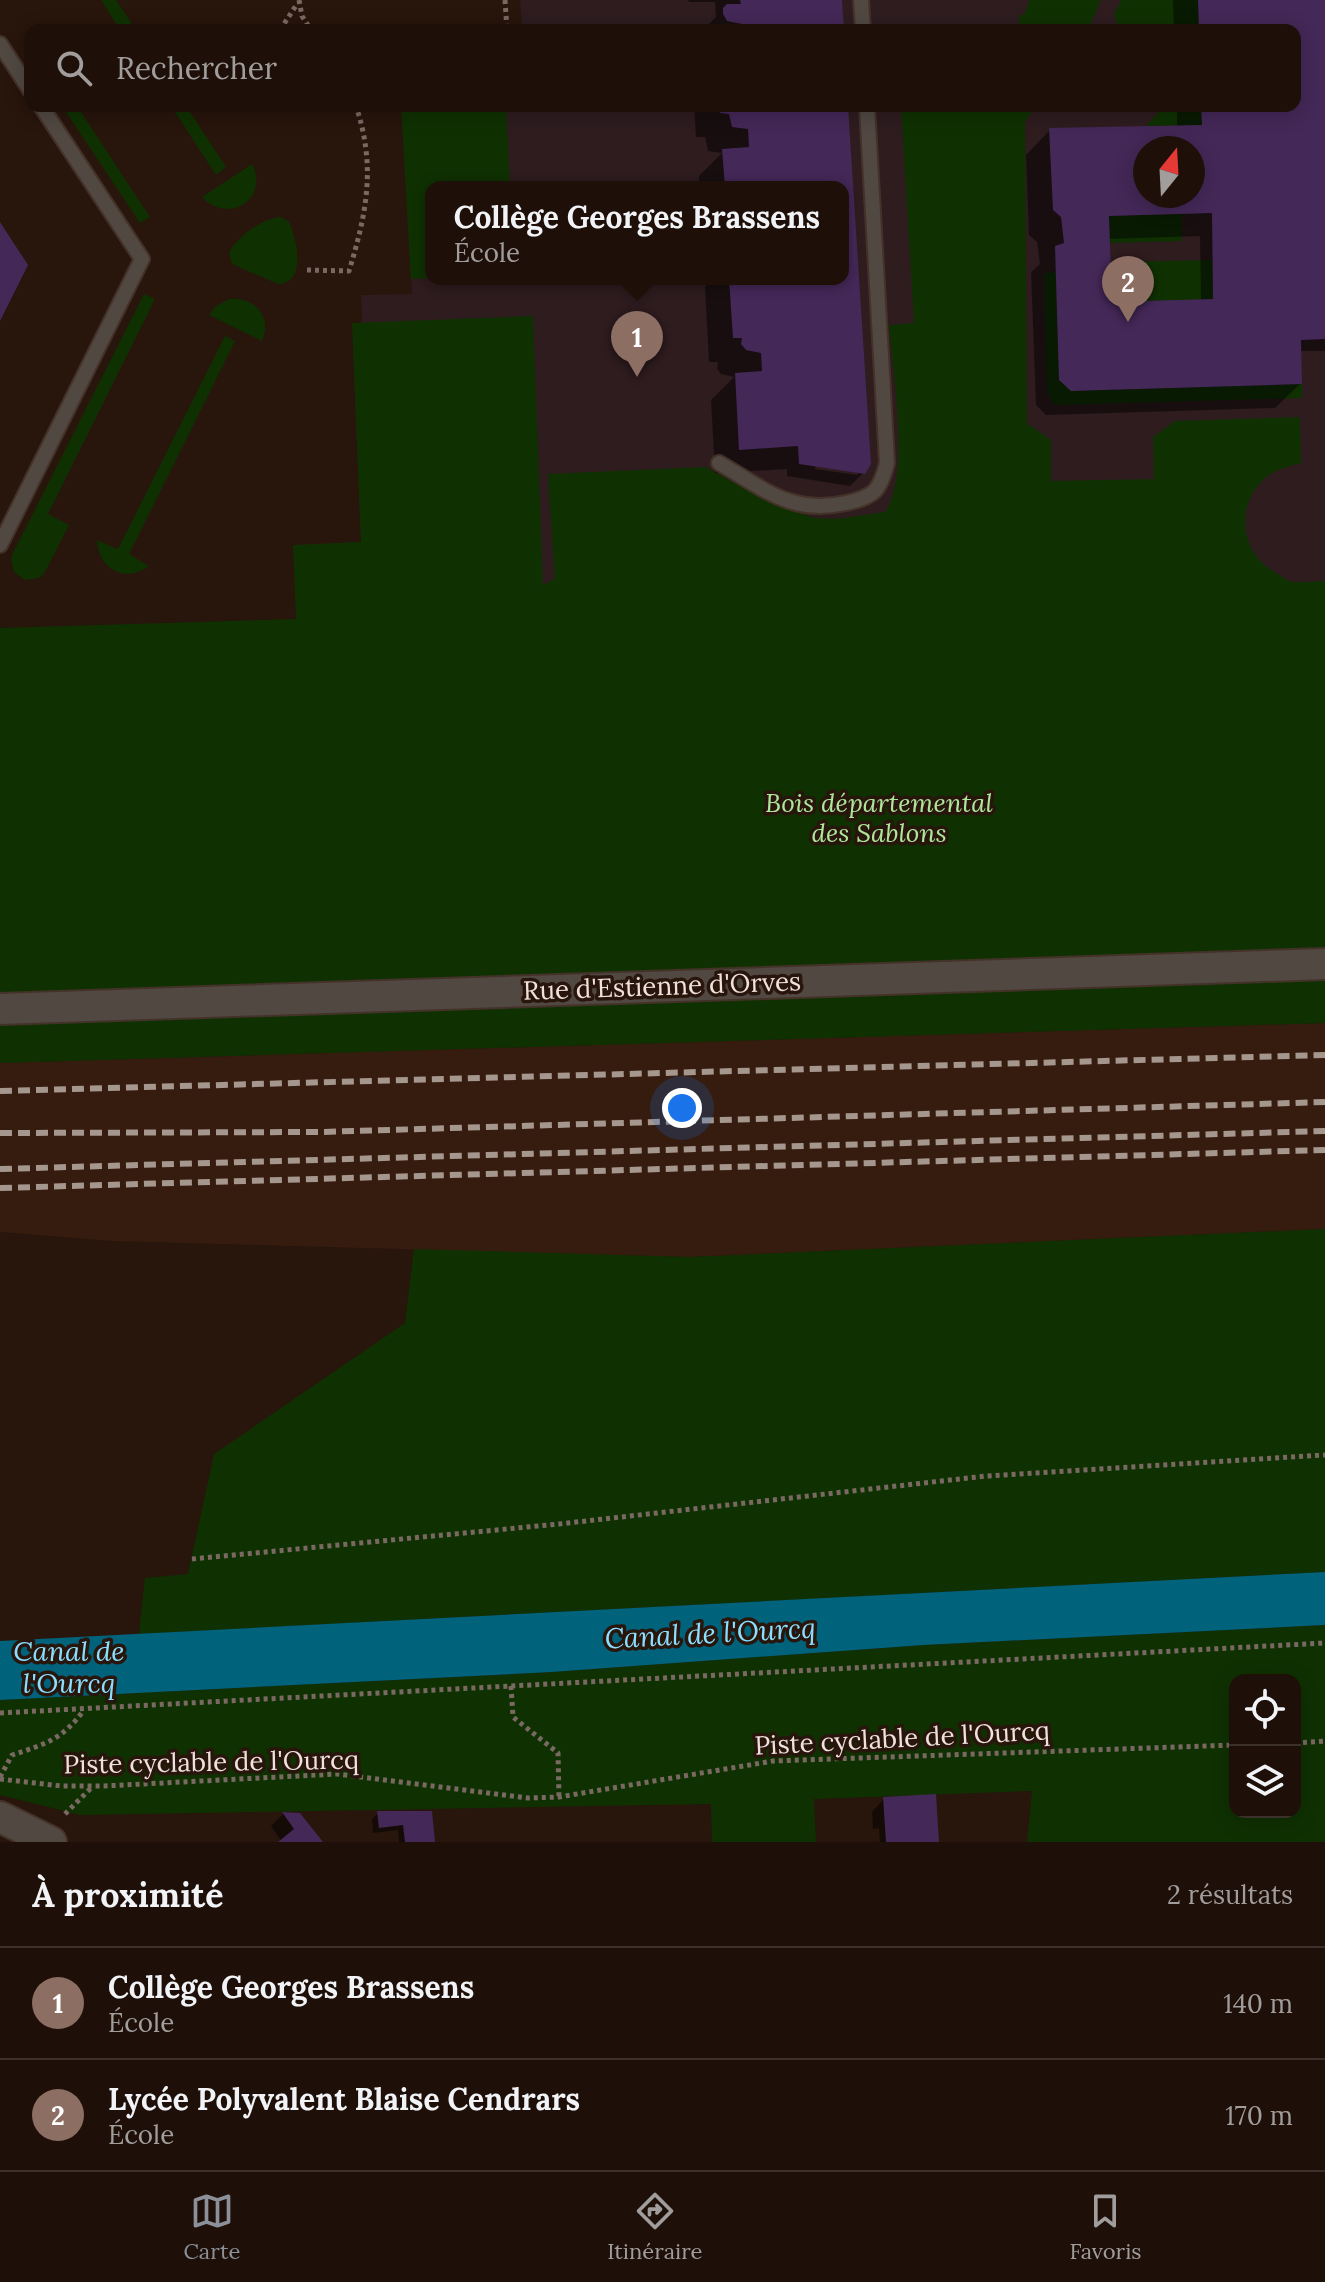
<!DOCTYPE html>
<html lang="fr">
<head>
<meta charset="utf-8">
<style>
  body { margin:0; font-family:Lora,serif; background:#2b1e17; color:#f1f3f6 }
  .controls { position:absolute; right:24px; bottom:24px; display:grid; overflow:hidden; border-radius:16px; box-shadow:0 4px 20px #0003 }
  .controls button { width:72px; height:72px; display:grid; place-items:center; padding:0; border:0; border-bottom:2px solid #3c302a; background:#1e1009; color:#f1f3f6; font:40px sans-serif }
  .compass { position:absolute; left:1133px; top:136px; width:72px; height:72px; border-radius:50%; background:#1e1009; box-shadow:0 4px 20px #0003; rotate:18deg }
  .you { position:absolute; left:682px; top:1108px; width:28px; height:28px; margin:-20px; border:6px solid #fff; border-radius:50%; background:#1a73e8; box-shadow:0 0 0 12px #1a73e833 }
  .badge { display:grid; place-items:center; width:52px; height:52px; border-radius:50%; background:#8c9099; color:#fff; font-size:26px; font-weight:700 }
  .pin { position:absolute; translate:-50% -66px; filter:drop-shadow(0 2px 4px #0008) }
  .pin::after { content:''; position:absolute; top:42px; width:28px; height:24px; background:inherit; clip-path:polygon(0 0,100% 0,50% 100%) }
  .popup { position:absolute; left:425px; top:181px; width:424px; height:104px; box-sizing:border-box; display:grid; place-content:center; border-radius:16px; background:#1e1009; filter:drop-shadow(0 2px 6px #0005); font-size:26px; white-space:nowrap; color:#a19d9c }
  .popup b { font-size:30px; color:#f1f3f6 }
  .popup::after { content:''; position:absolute; left:50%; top:100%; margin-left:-16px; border:16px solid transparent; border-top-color:#1e1009 }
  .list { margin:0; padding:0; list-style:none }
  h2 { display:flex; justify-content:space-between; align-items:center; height:104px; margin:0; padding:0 32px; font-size:34px }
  h2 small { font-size:26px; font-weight:400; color:#a19d9c }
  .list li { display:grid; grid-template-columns:52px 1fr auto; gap:24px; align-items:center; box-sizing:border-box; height:112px; padding:0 32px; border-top:2px solid #3c302a }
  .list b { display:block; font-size:30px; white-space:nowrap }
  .list p { margin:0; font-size:26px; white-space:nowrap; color:#a19d9c }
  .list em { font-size:26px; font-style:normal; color:#a19d9c }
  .icon { flex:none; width:44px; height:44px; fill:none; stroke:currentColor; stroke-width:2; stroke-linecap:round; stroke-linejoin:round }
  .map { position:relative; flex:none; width:1325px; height:1842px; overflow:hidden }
  .search { position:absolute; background:#1e1009; box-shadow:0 4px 20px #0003; left:24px; right:24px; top:24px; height:88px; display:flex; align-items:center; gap:20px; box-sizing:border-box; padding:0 28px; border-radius:16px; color:#a19d9c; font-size:30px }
  .sheet { height:328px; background:#1e1009 }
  nav { display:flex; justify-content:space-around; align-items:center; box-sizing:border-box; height:112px; border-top:2px solid #3c302a; background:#1e1009; font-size:22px; color:#a19d9c }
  nav a { display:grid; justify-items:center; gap:4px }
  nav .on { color:#8c9099 }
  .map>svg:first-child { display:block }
  .built { fill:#351c0f }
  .education { fill:#2e1c1f; fill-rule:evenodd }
  .green { fill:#0f3102; fill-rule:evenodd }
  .water { fill:#01627c }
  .shadow { fill:#0007; fill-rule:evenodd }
  .building { fill:#442858; fill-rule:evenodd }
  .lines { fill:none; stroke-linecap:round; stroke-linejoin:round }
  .lane-casing { stroke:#443229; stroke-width:18 }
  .street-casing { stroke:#443229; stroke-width:34 }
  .path { stroke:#7a6962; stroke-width:5; stroke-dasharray:4 4; stroke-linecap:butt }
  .lane { stroke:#514842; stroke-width:14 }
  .street { stroke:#514842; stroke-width:30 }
  .rail { stroke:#a5968e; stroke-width:6; stroke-dasharray:12 6; stroke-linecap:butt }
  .labels { text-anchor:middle; stroke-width:7; stroke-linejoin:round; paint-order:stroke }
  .park-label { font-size:26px; font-style:italic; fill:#aee79c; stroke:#28150c }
  .street-label { font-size:26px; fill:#efe1db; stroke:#28150c }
  .water-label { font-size:28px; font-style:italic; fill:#8adfff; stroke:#28150c }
</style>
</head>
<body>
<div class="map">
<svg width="1325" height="1842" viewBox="0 0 1325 1842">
  <rect width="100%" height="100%" fill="#28150c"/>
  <path class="built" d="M 1325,1023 L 1325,1229 L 689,1257 L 112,1241 L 0,1232 L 0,1063 Z"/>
  <path class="education" d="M 520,0 L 1325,0 L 1325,592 L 297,619 L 293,545 L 361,542 L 352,323 L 360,323 L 362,319 L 361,295 L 412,294 L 401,106 L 1295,106 L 1295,30 L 522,30 ZM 1145,148 L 1193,148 L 1193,196 L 1145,196 ZM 431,187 L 843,187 L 843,279 L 431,279 Z"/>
  <path class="green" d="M 101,0 L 116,0 L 136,30 L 120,30 Z
    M 1030,0 L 1101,0 L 1088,30 L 1020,30 L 1019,15 L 1024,15 Z
    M 1121,0 L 1198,0 L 1199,30 L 1134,30 L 1117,25 L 1114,15 Z
    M 62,106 L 77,106 L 150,217 L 140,223 Z
    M 171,106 L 186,106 L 226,167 L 216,175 Z
    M 401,106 L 506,106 L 510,187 L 431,187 L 431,278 L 411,279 Z
    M 901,106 L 1036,106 L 1025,122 L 1027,425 L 1031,426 L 1051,440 L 1051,481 L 1154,479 L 1153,437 L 1175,421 L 1300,417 L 1301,463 C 1286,467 1271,471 1261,482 C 1234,511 1243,555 1276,573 C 1282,576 1288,581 1293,582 C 1303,583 1315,581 1325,581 L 1325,1023 L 0,1063 L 0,628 L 296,619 L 293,545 L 361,542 L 352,323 L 533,316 L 543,585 L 555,579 L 548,474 L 706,467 L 756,495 L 789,510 L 815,518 L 837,519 L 885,512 C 910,477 893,370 889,325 L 914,323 Z
    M 1164,106 L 1201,106 L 1202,125 L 1146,126 Z
    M 252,164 C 270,199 228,225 202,197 Z
    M 1182,214 L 1182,241 L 1110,243 L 1109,216 Z
    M 281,217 L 289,222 C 297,239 307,283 278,284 L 232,264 L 229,253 C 236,237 263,218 281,217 Z
    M 1212,260 L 1213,299 L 1112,302 L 1111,262 Z
    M 1056,272 L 1071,391 L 1302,384 L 1302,398 L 1056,405 L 1051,401 L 1047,389 L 1044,273 Z
    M 144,294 L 155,299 L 48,514 L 69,525 L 45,572 L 39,578 L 25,580 L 14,572 L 11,558 L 14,551 Z
    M 229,299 C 254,296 273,317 262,341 L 209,315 L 215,307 Z
    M 225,336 L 235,341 L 129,554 L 149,566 C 125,584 98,569 97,540 L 118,549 Z
    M 1325,1229 L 1325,1572 L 139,1634 L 145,1578 L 188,1574 L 214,1454 L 405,1323 L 414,1249 L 689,1257 Z
    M 1325,1625 L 1325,1842 L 1027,1842 L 1032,1791 L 814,1799 L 816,1842 L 712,1842 L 711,1804 L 80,1815 L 0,1795 L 0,1700 L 552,1672 L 924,1645 ZM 1235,1680 L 1295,1680 L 1295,1812 L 1235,1812 Z"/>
  <path class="water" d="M 1325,1572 L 1325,1625 L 924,1645 L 552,1672 L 0,1700 L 0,1641 Z"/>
  <path class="shadow" d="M 688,0 L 840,0 L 842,30 L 703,30 L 716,17 L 715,2 L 689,2 Z
    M 1173,0 L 1325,0 L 1325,351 L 1299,351 L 1300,384 L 1275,408 L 1046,415 L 1036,405 L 1031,272 L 1040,264 L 1037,242 L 1029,235 L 1026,155 L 1050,130 L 1177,128 L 1177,106 L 1295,106 L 1295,30 L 1174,30 ZM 1145,148 L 1193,148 L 1193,196 L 1145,196 ZM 1200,236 L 1201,301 L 1110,304 L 1108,239 Z
    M 694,106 L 846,106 L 863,473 L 850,486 L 787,476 L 787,469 L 715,473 L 711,400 L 734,377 L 721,374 L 717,369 L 718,362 L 709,362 L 705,287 L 713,279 L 843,279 L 843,187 L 699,187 L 699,176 L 722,153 L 708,151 L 705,137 L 696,137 ZM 816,465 L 858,471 L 858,475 L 815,469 Z
    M 884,1799 L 937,1842 L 880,1842 L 879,1828 L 873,1829 L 872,1812 Z
    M 378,1813 L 430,1813 L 433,1842 L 399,1842 L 398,1830 L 373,1833 L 372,1819 Z
    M 283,1814 L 299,1815 L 321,1842 L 282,1842 L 271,1826 Z"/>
  <path class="building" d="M 740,0 L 842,0 L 844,30 L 743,30 L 742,24 L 727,21 L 723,14 L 723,8 L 727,4 L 741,4 Z
    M 1198,0 L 1325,0 L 1325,339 L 1301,340 L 1302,384 L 1071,391 L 1059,380 L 1055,246 L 1064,243 L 1061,217 L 1053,210 L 1049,128 L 1202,125 L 1201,106 L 1295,106 L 1295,30 L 1199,30 ZM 1145,148 L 1193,148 L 1193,196 L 1145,196 ZM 1212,213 L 1213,299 L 1112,302 L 1109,216 Z
    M 720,106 L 848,106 L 871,464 L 865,474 L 799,464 L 798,446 L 739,450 L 735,373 L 762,371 L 761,353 L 746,350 L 741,344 L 742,338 L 733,338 L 729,279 L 843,279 L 843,187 L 725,187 L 722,149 L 749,147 L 748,129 L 732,127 L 729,114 L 720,113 Z
    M 0,222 L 28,265 L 0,321 Z
    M 936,1794 L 939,1842 L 886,1842 L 883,1797 Z
    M 377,1811 L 432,1811 L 435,1842 L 405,1842 L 403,1825 L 379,1828 Z
    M 282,1812 L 300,1813 L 323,1842 L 278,1842 L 294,1829 Z"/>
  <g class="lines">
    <g class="lane-casing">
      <path id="lane" d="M 861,0 L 863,30
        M 0,44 L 30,90
        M 719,463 C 764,489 792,515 846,503 C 874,497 880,491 887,463 L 867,106
        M 0,545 L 142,259 L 41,106"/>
    </g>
    <g class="street-casing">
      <path id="street" d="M 0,1009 L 1325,964
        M 0,1817 L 51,1842"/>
    </g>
    <path class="path" d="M 299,0 L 302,16 L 311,30
      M 505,0 L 507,30
      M 280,30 L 297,4
      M 307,270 L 349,271 C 367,212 376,166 356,106
      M 192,1559 L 559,1524 L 986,1476 L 1325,1455
      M 511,1686 L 513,1717 L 558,1753 L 559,1797
      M 0,1713 L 1325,1643
      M 1295,1743 L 1325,1741
      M 0,1777 L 12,1755 C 45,1744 62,1740 84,1710
      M 0,1779 L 61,1786 L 104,1786 L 337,1774 L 528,1798 L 559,1797 L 773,1761 L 1235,1745
      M 65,1814 L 92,1787"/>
    <use href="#lane" class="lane"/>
    <use href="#street" class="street"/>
    <path class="rail" d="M 0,1091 L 1325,1055
      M 0,1133 L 320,1132 L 1325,1102
      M 0,1169 L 1325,1131
      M 0,1188 L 1325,1150"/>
  </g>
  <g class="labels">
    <g class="park-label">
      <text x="879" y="812">Bois départemental<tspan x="879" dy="30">des Sablons</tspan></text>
    </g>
    <g class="street-label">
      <text transform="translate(662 986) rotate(-2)" y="9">Rue d'Estienne d'Orves</text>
      <text transform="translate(902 1738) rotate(-3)" y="9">Piste cyclable de l'Ourcq</text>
      <text transform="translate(211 1762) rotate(-1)" y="9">Piste cyclable de l'Ourcq</text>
    </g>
    <g class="water-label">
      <text transform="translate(710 1633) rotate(-3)" y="10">Canal de l'Ourcq</text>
      <text x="69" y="1661">Canal de<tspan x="69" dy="32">l'Ourcq</tspan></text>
    </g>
  </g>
</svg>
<div class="controls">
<button><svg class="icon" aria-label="locate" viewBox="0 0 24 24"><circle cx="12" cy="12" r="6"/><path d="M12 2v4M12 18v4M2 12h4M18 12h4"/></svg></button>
<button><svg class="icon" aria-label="layers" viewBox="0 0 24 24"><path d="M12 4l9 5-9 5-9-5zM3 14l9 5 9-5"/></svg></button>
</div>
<svg class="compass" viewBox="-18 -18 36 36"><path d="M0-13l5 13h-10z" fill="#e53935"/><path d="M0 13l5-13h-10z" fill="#a19d9c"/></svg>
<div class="you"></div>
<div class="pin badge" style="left:637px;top:377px;background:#8d6e63">1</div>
<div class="popup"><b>Collège Georges Brassens</b>École</div>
<div class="pin badge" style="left:1128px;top:322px;background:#8d6e63">2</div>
<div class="search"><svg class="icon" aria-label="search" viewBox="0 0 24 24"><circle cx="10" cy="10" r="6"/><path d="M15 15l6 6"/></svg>Rechercher</div>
</div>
<section class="sheet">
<h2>À proximité<small>2 résultats</small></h2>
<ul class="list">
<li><span class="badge" style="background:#8d6e63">1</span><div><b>Collège Georges Brassens</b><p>École</p></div><em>140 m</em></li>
<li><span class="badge" style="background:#8d6e63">2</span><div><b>Lycée Polyvalent Blaise Cendrars</b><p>École</p></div><em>170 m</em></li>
</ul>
</section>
<nav>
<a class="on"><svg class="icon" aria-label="map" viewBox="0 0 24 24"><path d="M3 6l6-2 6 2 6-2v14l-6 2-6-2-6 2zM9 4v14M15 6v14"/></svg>Carte</a>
<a><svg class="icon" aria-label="directions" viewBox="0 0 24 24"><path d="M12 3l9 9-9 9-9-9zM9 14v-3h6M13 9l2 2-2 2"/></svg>Itinéraire</a>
<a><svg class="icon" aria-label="saved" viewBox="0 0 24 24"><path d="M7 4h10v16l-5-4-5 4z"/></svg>Favoris</a>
</nav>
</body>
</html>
